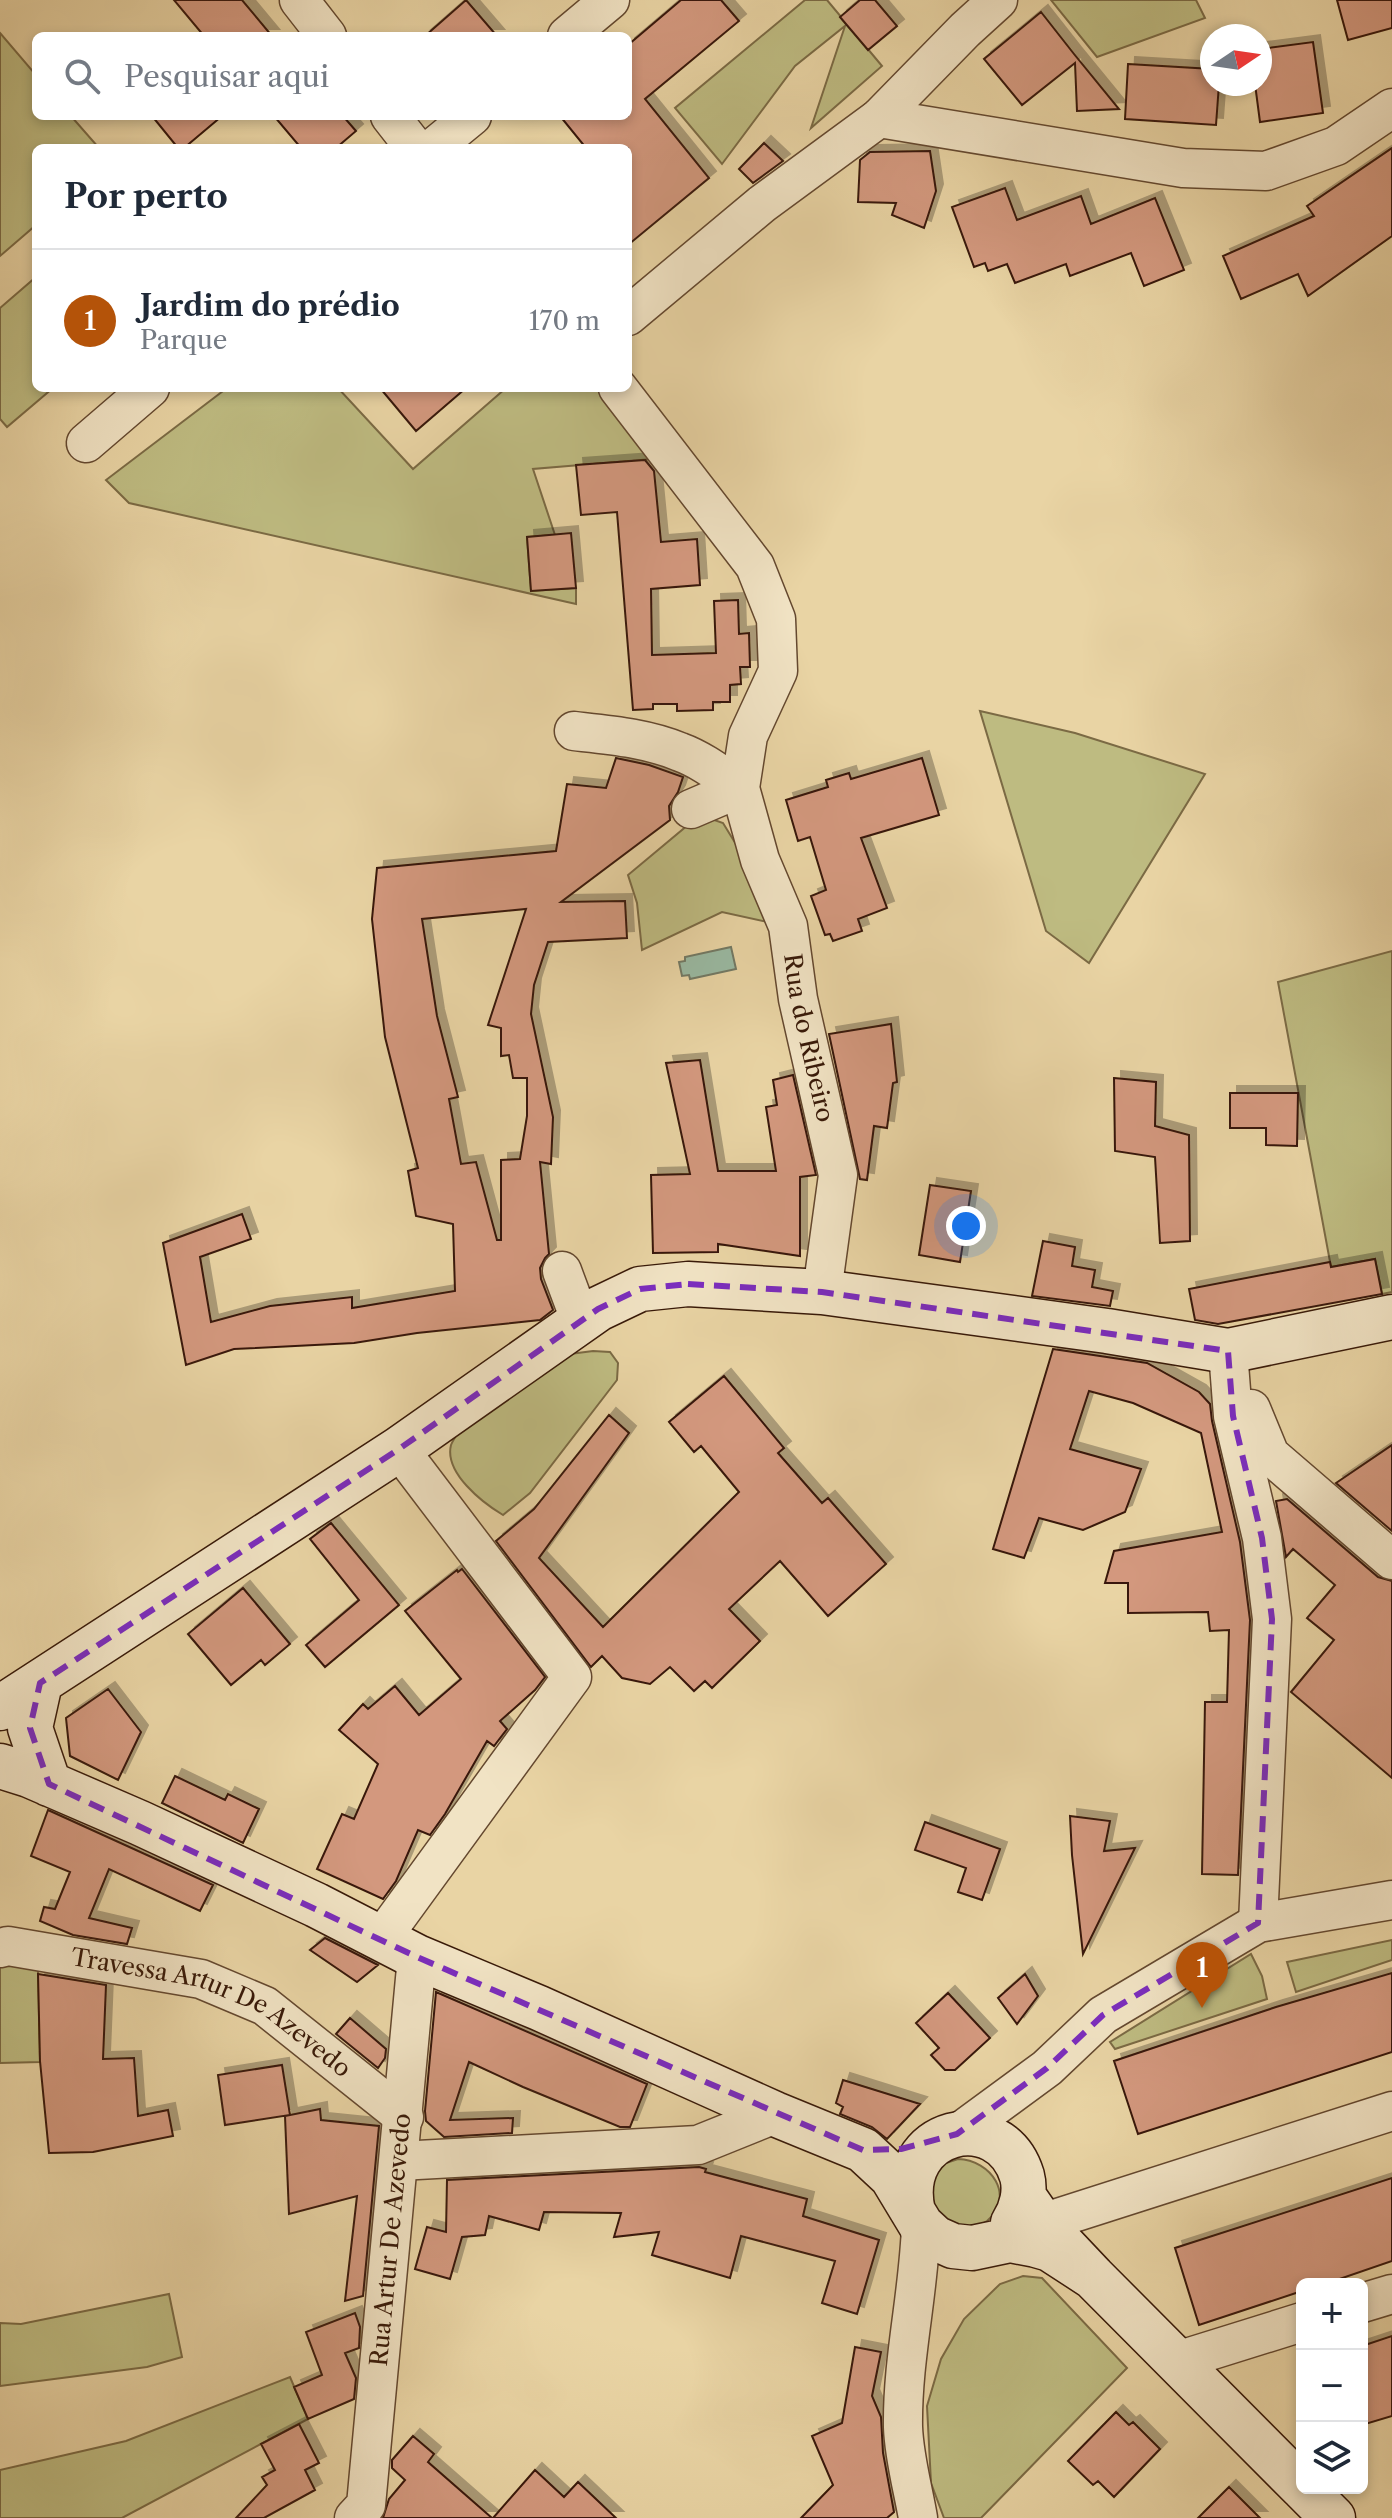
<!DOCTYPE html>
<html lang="pt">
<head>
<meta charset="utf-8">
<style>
  body { margin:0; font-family:"Libre Caslon Text",serif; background:#f2f2f3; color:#1f2937 }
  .controls { position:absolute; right:24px; bottom:24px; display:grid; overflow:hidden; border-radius:12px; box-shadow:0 4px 12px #0003 }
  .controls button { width:72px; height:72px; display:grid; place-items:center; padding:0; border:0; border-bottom:2px solid #e0e1e3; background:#fff; color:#1f2937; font:40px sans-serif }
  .compass { position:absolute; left:1200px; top:24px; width:72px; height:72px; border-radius:50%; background:#fff; box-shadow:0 4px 12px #0003; rotate:77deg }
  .you { position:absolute; left:966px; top:1226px; width:28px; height:28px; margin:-20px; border:6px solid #fff; border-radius:50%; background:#1a73e8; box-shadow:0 0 0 12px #1a73e833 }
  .badge { display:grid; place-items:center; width:52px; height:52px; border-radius:50%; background:#b45309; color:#fff; font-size:26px; font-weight:700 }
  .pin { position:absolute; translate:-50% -66px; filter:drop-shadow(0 2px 4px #0008) }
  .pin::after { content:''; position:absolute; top:42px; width:28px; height:24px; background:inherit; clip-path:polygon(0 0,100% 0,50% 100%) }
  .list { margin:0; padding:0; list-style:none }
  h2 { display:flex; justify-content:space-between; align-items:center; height:104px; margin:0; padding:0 32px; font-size:34px }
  h2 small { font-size:26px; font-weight:400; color:#747a83 }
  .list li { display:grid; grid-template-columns:52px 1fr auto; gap:24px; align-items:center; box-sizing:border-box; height:144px; padding:0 32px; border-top:2px solid #e0e1e3 }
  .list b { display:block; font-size:30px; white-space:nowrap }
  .list p { margin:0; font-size:26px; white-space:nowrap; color:#747a83 }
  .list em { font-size:26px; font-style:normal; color:#747a83 }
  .icon { flex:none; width:44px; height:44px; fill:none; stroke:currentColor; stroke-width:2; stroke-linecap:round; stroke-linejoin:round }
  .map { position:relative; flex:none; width:1392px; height:2518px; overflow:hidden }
  .search { position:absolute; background:#fff; box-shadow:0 4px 12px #0003; left:32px; top:32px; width:600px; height:88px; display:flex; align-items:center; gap:20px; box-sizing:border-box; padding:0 28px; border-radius:12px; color:#747a83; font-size:30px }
  .panel { position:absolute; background:#fff; box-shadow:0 4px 12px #0003; left:32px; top:144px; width:600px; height:248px; border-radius:12px }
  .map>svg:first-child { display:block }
  .green { fill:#bebb81; stroke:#7b6a44; stroke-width:2 }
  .water { fill:#99b9a2; stroke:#727964; stroke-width:2 }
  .building { fill:#d3987e; stroke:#381908; stroke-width:2; fill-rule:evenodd; filter:url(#shadow) }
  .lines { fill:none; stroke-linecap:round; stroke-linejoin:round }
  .street-casing { stroke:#64482f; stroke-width:41 }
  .secondary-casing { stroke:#381908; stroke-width:47 }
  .street { stroke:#f1e3c4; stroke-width:38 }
  .secondary { stroke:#f1e3c4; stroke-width:44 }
  .marked { fill:none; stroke:#7b2cbf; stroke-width:6; stroke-dasharray:16 10; stroke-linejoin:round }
  .labels { text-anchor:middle; stroke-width:6; stroke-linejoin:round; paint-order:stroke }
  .street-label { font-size:24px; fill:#381908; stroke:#f1e3c4 }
</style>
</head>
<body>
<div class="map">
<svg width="1392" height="2518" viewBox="0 0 1392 2518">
  <defs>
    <filter id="shadow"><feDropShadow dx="7" dy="-7" stdDeviation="0" flood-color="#0004"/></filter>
  </defs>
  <rect width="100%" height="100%" fill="#e9d4a4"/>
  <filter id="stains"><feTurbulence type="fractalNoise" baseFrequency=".0025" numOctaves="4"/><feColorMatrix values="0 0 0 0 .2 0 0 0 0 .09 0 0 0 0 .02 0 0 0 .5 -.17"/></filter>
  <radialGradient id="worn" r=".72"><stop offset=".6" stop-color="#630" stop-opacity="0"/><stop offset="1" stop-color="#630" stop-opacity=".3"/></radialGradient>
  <path class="green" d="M 805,0 L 827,0 L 882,66 L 811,128 L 845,26 L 795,66 L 722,164 L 675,108 Z
    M 1051,0 L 1196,0 L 1205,18 L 1097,57 Z
    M 0,33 L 36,75 L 36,116 L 71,116 L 99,148 L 36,148 L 36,225 L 0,256 Z
    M 36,277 L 36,388 L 53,388 L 7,427 L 0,419 L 0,308 Z
    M 227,388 L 338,388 L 413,469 L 506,388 L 597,388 L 653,459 L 533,469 L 555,535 L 527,537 L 531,591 L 576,588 L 576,604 L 129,503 L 106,480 Z
    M 980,711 L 1075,733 L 1205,774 L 1089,963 L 1046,931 Z
    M 700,815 L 723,823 L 745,859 L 772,923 L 722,912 L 642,950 L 637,903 L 628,875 Z
    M 1392,951 L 1392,1292 L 1382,1294 L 1375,1259 L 1331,1267 L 1278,982 Z
    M 593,1351 L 610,1352 L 618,1363 L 617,1380 L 530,1493 L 503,1515 C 483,1503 444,1473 451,1445 C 453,1440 458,1433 461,1428 L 570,1354 Z
    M 1392,1940 L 1392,1960 L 1296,1992 L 1287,1962 Z
    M 1251,1954 L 1262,1976 L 1267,1999 L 1115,2049 L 1110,2042 Z
    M 0,1964 L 38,1969 L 40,2062 L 0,2063 Z
    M 958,2159 C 991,2160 1016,2196 987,2221 C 980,2226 971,2228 963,2230 L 933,2214 L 930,2179 L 946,2163 Z
    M 1023,2276 L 1042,2278 L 1127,2368 L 981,2518 L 944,2518 L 931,2483 L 927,2406 L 941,2359 L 964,2319 L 1000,2284 Z
    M 169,2294 L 182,2357 L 147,2367 L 0,2386 L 0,2323 L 21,2324 Z
    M 290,2377 L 308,2419 L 122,2518 L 0,2518 L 0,2470 L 126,2441 Z"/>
  <path class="water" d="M 731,947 L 736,969 L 690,979 L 689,975 L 682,976 L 679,962 L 685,961 L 685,957 Z"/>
  <path class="building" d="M 174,0 L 242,0 L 272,36 L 204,36 Z
    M 466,0 L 497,36 L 425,36 Z
    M 681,0 L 721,0 L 739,21 L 645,99 L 709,178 L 628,245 L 628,148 L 586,148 L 560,116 L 628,116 L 628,45 Z
    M 860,0 L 875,0 L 897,26 L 868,50 L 840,17 Z
    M 1337,0 L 1392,0 L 1392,28 L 1348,40 Z
    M 1041,12 L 1074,54 L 1119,109 L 1077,111 L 1075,63 L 1022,105 L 984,59 Z
    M 1313,42 L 1323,113 L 1260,122 L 1255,84 L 1260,84 L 1260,49 Z
    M 1128,64 L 1212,69 L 1212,84 L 1219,84 L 1216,125 L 1125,119 Z
    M 152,116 L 222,116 L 184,148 L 178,148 Z
    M 274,116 L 343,116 L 356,131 L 336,148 L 301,148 Z
    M 764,143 L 783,161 L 753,183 L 739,169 Z
    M 1392,148 L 1392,236 L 1308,296 L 1298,274 L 1241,299 L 1223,256 L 1314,216 L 1307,206 Z
    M 930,151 L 936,191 L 924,228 L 892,215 L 896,203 L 858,202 L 860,160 L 870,152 Z
    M 1005,188 L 1017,220 L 1081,196 L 1091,224 L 1155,198 L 1184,270 L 1144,286 L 1131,253 L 1070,276 L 1066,264 L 1015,283 L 1007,264 L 988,271 L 985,263 L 974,267 L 952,207 Z
    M 380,388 L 466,388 L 416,431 Z
    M 645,460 L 654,471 L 661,542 L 697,539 L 700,585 L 651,589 L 652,655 L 716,653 L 714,601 L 738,600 L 739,634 L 749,633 L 750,667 L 740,667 L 741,684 L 730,685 L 730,702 L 713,702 L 713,710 L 677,711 L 677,704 L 653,704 L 653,709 L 633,710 L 617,512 L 581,515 L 576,465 Z
    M 571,533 L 576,588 L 531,591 L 527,537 Z
    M 616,758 L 649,765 L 683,777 L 678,792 L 669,806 L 670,820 L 561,902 L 625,901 L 627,938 L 548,942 L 534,985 L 531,1014 L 553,1117 L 551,1164 L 540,1162 L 549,1254 L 545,1258 L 540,1268 L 541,1279 L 553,1310 L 540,1320 L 417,1333 L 354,1343 L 234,1349 L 186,1365 L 163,1243 L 242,1214 L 251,1239 L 200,1257 L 211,1322 L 270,1306 L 352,1297 L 352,1308 L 455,1291 L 453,1224 L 416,1216 L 408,1171 L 418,1168 L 385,1037 L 372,919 L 377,868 L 556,851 L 567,784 L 606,788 ZM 526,909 L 488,1025 L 501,1028 L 501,1056 L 509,1055 L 513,1078 L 527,1078 L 527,1116 L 520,1159 L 501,1160 L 501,1240 L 497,1240 L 476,1162 L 461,1164 L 449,1099 L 458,1097 L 437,1016 L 422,919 Z
    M 922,758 L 939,815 L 861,838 L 887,908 L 858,919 L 862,931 L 833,941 L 830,934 L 825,935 L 811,896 L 826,890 L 810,837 L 798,841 L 786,800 L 828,787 L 826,780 L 849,773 L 851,779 Z
    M 891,1024 L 897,1082 L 893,1083 L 887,1128 L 874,1126 L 867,1180 L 860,1179 L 829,1034 Z
    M 700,1060 L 718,1171 L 776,1171 L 766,1107 L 777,1105 L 773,1080 L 793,1075 L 816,1175 L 800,1177 L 800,1256 L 718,1244 L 718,1252 L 653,1253 L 651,1175 L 690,1174 L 666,1063 Z
    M 1114,1078 L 1156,1082 L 1155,1126 L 1189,1135 L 1190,1241 L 1160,1243 L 1155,1157 L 1115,1151 Z
    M 1230,1093 L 1298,1093 L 1297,1146 L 1266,1145 L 1266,1128 L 1230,1128 Z
    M 930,1185 L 971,1191 L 960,1262 L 919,1255 Z
    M 1043,1241 L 1075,1247 L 1072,1266 L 1095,1270 L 1092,1287 L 1113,1291 L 1110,1306 L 1032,1296 Z
    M 1375,1259 L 1382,1294 L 1218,1324 L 1195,1320 L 1189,1289 L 1330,1262 L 1331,1267 Z
    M 1053,1349 L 1147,1363 L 1199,1392 L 1210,1404 L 1212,1421 L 1240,1542 L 1250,1620 L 1238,1875 L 1202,1874 L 1205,1702 L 1227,1702 L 1229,1630 L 1210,1631 L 1208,1612 L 1128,1613 L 1128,1583 L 1105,1583 L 1114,1551 L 1222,1532 L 1201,1433 L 1133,1403 L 1089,1391 L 1070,1449 L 1141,1469 L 1125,1512 L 1083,1530 L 1039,1518 L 1024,1558 L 993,1549 Z
    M 724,1376 L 784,1448 L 778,1453 L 822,1503 L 828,1498 L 886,1564 L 828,1616 L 780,1561 L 729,1609 L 760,1641 L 712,1688 L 705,1681 L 694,1691 L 670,1667 L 650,1684 L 622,1678 L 602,1656 L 591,1667 L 496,1541 L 534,1509 L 609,1415 L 629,1433 L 539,1558 L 603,1627 L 739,1492 L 701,1446 L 694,1452 L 669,1422 Z
    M 1392,1445 L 1392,1531 L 1336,1483 Z
    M 1287,1499 L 1378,1577 L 1392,1581 L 1392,1778 L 1291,1692 L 1334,1640 L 1307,1618 L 1335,1585 L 1293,1549 L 1286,1557 L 1276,1501 Z
    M 331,1523 L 399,1605 L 325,1667 L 306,1645 L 359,1600 L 310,1539 Z
    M 462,1569 L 545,1677 L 535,1690 L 500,1721 L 507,1729 L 494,1746 L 487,1741 L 445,1814 L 430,1835 L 418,1830 L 396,1881 L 383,1899 L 317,1869 L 342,1814 L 354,1819 L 378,1764 L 339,1730 L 363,1704 L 368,1709 L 395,1686 L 419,1715 L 461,1679 L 405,1611 L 457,1570 L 458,1572 Z
    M 243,1588 L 290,1644 L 265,1665 L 261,1660 L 231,1685 L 188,1634 Z
    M 108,1689 L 141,1732 L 118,1780 L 70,1756 L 66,1718 Z
    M 175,1776 L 225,1800 L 228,1794 L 259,1809 L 243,1843 L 162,1803 Z
    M 48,1810 L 213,1885 L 200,1911 L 109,1869 L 89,1918 L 132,1928 L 127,1944 L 73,1935 L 40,1921 L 44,1907 L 55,1909 L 70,1872 L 31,1856 Z
    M 1070,1816 L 1110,1821 L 1104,1851 L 1135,1848 L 1083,1954 L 1072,1855 Z
    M 925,1822 L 1000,1849 L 982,1900 L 958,1892 L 966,1868 L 915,1850 Z
    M 325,1938 L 378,1965 L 357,1982 L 310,1950 Z
    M 1392,1973 L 1392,2052 L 1138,2134 L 1114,2061 L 1276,2007 Z
    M 38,1974 L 106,1985 L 103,2059 L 134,2058 L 138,2116 L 168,2110 L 173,2136 L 93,2152 L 49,2153 L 40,2061 Z
    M 1025,1974 L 1038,1996 L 1017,2024 L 998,1998 Z
    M 436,1992 L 647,2084 L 630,2127 L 620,2127 L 523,2087 L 469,2062 L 450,2120 L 513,2118 L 512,2133 L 444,2137 L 426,2121 L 425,2111 Z
    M 948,1993 L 990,2038 L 955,2070 L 945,2070 L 931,2055 L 939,2048 L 916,2023 Z
    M 350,2018 L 386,2049 L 385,2058 L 378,2068 L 336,2034 Z
    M 282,2065 L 290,2115 L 225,2125 L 218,2075 Z
    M 843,2080 L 920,2104 L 887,2139 L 872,2127 L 840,2114 L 843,2107 L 836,2103 Z
    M 320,2109 L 321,2120 L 379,2126 L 363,2296 L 345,2301 L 357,2196 L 289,2214 L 285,2116 Z
    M 699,2167 L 706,2169 L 705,2172 L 807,2199 L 803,2216 L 879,2240 L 857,2314 L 822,2303 L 835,2261 L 741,2236 L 730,2278 L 652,2255 L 659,2232 L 614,2237 L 621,2213 L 544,2212 L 539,2230 L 489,2216 L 485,2235 L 462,2237 L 450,2279 L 415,2269 L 427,2227 L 446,2232 L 447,2180 Z
    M 1392,2178 L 1392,2261 L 1325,2284 L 1302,2284 L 1302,2291 L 1199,2325 L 1175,2248 Z
    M 355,2313 L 360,2327 L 359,2348 L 345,2353 L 356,2378 L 354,2399 L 308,2419 L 294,2387 L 322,2375 L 306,2332 Z
    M 1392,2336 L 1392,2416 L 1362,2425 L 1362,2346 Z
    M 855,2347 L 881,2352 L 872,2396 L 881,2417 L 883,2453 L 894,2512 L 887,2518 L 801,2518 L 833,2485 L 812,2436 L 842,2423 Z
    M 1116,2412 L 1129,2425 L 1133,2422 L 1160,2449 L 1114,2497 L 1098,2481 L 1093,2485 L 1068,2461 Z
    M 299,2424 L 319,2463 L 305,2470 L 315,2490 L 264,2518 L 236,2518 L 267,2485 L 262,2477 L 275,2470 L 261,2444 Z
    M 413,2436 L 434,2454 L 428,2462 L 492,2518 L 383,2518 L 389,2499 L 405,2480 L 392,2468 L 392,2460 Z
    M 535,2470 L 564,2497 L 578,2482 L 616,2518 L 493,2518 Z
    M 1229,2487 L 1260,2518 L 1198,2518 Z"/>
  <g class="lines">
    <g class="street-casing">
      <g id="street">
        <path d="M 299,0 L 327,36"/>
        <path d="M 567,36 L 610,0"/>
        <path d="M 390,116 L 415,148"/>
        <path d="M 879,118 L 1183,168 L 1266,171 L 1336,146 L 1392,108"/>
        <path d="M 433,148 L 472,116"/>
        <path d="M 628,316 L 762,204 L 879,118 L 965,30 L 998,0"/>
        <path id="s1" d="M 618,388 L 755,566 L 776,619 L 778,671 L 748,736 L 740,788 L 760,860 L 788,926 L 798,999 L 838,1175 L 822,1292"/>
        <path d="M 86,443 L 150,388"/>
        <path d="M 574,731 C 610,735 647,738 680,752 C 702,760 721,775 740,788"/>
        <path d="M 691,809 L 740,788"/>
        <path d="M 562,1271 L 581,1322"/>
        <path d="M 1228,1351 L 1233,1416 L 1262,1538 L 1272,1619 L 1258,1923"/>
        <path d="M 1251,1409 L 1270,1455 L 1392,1560"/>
        <path d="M 381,1939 L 572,1677 L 399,1449"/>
        <path id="s2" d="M 0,1948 L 8,1946 L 201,1979 L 265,2006 L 404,2117"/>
        <path d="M 957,2134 L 1047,2068 L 1103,2015 L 1258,1923 L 1392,1900"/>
        <path d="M 399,2161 L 698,2145 L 775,2114"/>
        <path d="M 1042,2223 L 1392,2111"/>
        <path d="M 1362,2303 L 1392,2294"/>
        <path d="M 1177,2361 L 1302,2322"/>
        <path id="s3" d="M 354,2518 L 366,2505 L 417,1957"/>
        <path d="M 918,2518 C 913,2489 904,2457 903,2427 C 902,2359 919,2293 921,2225"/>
      </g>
    </g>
    <g class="secondary-casing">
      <path id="secondary" d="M 40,1683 L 30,1728 L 49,1784
        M 0,1708 L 399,1449 L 598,1309 L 640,1289 L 688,1284 L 822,1292 L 1107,1331 L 1228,1351 L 1392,1317
        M 0,1766 L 29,1775 L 140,1823 L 316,1905 L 417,1957 L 539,2008 L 775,2114 L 863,2150 L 892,2177 L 921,2225 L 935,2238 L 953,2246 L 972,2248 L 1010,2240 L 1036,2245 L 1050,2249 L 1093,2277
        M 1024,2197 L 1042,2223 L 1093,2277 L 1302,2487
        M 913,2212 C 894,2128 1000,2104 1022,2176 C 1026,2191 1022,2209 1013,2223
        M 1303,2488 L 1333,2518"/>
    </g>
    <use href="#street" class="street"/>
    <use href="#secondary" class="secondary"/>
  </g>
  <path class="marked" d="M 688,1284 L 822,1292 L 1228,1351 L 1233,1416 L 1262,1538 L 1272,1619 L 1258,1923 L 1103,2015 L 1047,2068 L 957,2134 L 901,2149 L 863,2150 L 417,1957 L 49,1784 L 30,1728 L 40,1683 L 399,1449 L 598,1309 L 640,1289 Z"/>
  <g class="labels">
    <g class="street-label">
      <text dy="8" stroke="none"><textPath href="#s1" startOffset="718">Rua do Ribeiro</textPath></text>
      <text dy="8" stroke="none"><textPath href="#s2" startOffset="226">Travessa Artur De Azevedo</textPath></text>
      <text dy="8" stroke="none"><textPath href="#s3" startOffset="284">Rua Artur De Azevedo</textPath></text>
    </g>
  </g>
  <rect width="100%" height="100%" filter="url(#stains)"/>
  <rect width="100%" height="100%" fill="url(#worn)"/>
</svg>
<div class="controls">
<button>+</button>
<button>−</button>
<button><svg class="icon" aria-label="layers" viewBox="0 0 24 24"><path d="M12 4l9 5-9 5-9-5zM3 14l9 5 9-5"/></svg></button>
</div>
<svg class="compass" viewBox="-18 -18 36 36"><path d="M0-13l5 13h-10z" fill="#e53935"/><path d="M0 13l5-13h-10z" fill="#747a83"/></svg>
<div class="you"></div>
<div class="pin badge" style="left:1202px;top:2008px">1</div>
<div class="search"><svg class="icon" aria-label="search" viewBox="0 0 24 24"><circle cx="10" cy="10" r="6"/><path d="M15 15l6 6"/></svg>Pesquisar aqui</div>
<section class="panel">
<h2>Por perto<small></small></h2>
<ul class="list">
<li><span class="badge">1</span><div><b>Jardim do prédio</b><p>Parque</p></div><em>170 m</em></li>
</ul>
</section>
</div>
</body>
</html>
